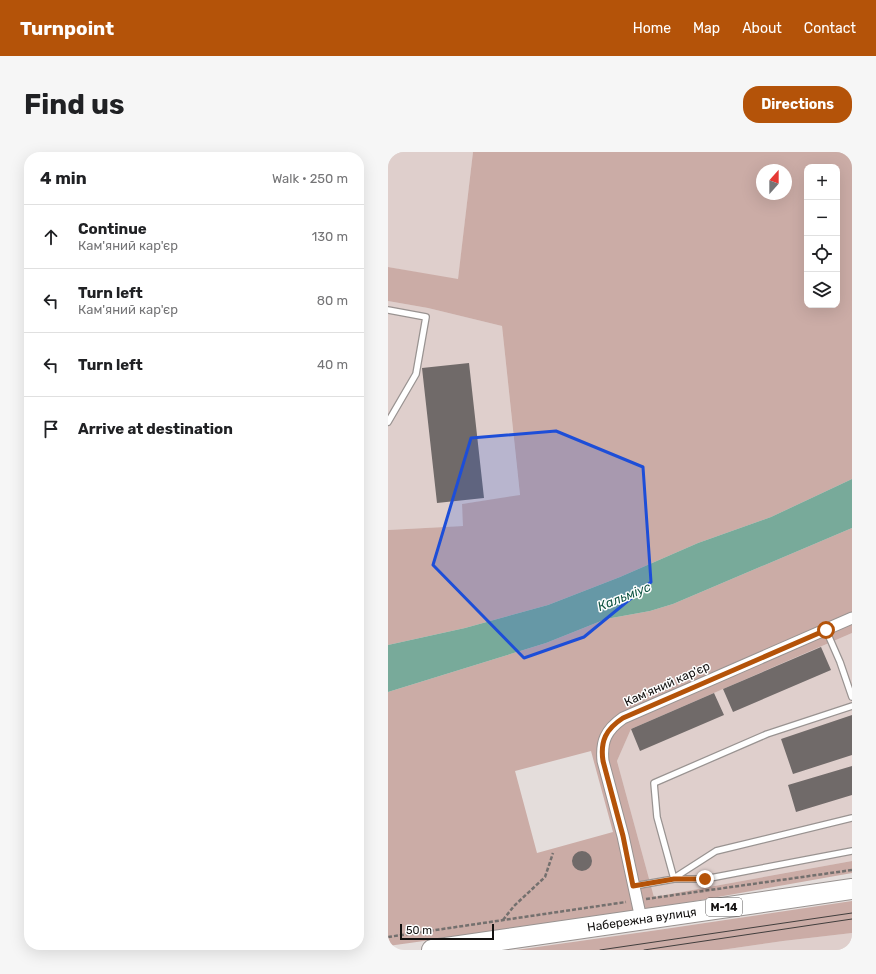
<!DOCTYPE html>
<html lang="en">
<head>
<meta charset="utf-8">
<style>
  body { margin:0; font-family:Rubik,sans-serif; background:#f6f6f6; color:#202124 }
  .controls { position:absolute; right:12px; top:12px; display:grid; overflow:hidden; border-radius:8px; box-shadow:0 4px 16px #0002 }
  .controls button { width:36px; height:36px; display:grid; place-items:center; padding:0; border:0; border-bottom:1px solid #e0e0e0; background:#fff; color:#202124; font:20px sans-serif }
  .compass { position:absolute; left:368px; top:12px; width:36px; height:36px; border-radius:50%; background:#fff; box-shadow:0 4px 16px #0002; rotate:21deg }
  .scale { position:absolute; left:12px; bottom:10px; width:94px; box-sizing:border-box; padding-left:4px; border:2px solid #141211; border-top:0; font-size:11px; line-height:14px; white-space:nowrap; color:#141211; -webkit-text-stroke:3px #fff; paint-order:stroke }
  .stop { position:absolute; width:12px; height:12px; margin:-9px; border:3px solid #b45309; border-radius:50%; background:#fff }
  .stop.end { background:#b45309; border-color:#fff; box-shadow:0 1px 4px #0008 }
  .list { margin:0; padding:0; list-style:none }
  h2 { display:flex; justify-content:space-between; align-items:center; height:52px; margin:0; padding:0 16px; font-size:17px }
  h2 small { font-size:13px; font-weight:400; color:#757577 }
  .list li { display:grid; grid-template-columns:26px 1fr auto; gap:12px; align-items:center; box-sizing:border-box; height:64px; padding:0 16px; border-top:1px solid #e0e0e0 }
  .list b { display:block; font-size:15px; white-space:nowrap }
  .list p { margin:0; font-size:13px; white-space:nowrap; color:#757577 }
  .list em { font-size:13px; font-style:normal; color:#757577 }
  .icon { flex:none; width:22px; height:22px; fill:none; stroke:currentColor; stroke-width:2; stroke-linecap:round; stroke-linejoin:round }
  .map { position:relative; flex:none; width:464px; height:798px; overflow:hidden; border-radius:16px }
  header { display:flex; align-items:center; gap:24px; box-sizing:border-box; height:56px; padding:0 20px; background:#b45309; color:#fff }
  header strong { font-size:19px }
  nav { display:flex; gap:22px; margin-inline-start:auto; font-size:14px }
  .intro { display:flex; align-items:center; justify-content:space-between; box-sizing:border-box; height:96px; padding:0 24px }
  h1 { margin:0; font-size:28px }
  .button { padding:10px 18px; border-radius:16px; background:#b45309; color:#fff; font-size:14px; font-weight:700 }
  main { display:flex; gap:24px; padding:0 24px }
  aside { flex:1; background:#fff; border-radius:16px; box-shadow:0 4px 16px #0002 }
  .map>svg:first-child { display:block }
  .built { fill:#dfcfcc }
  .green { fill:#cbaca6; fill-rule:evenodd }
  .water { fill:#78aa9a }
  .building { fill:#706a69 }
  .lines { fill:none; stroke-linecap:round; stroke-linejoin:round }
  .lane-casing { stroke:#999391; stroke-width:8 }
  .street-casing { stroke:#999391; stroke-width:13 }
  .highway-casing { stroke:#999391; stroke-width:22 }
  .path { stroke:#74706e; stroke-width:2.5; stroke-dasharray:4 2; stroke-linecap:butt }
  .lane { stroke:#fff; stroke-width:5.5 }
  .street { stroke:#fff; stroke-width:11 }
  .highway { stroke:#fff; stroke-width:20 }
  .tram { stroke:#413e3d; stroke-width:1 }
  .route { stroke:#b45309; stroke-width:5 }
  .marked { fill:#1d4ed8; fill-opacity:0.2; stroke:#1d4ed8; stroke-width:3; stroke-linejoin:round }
  .labels { text-anchor:middle; stroke-width:3; stroke-linejoin:round; paint-order:stroke }
  .shield { fill:#fff; stroke:#5a5958; stroke-width:1 }
  .shield-label { font-size:11px; font-weight:bold; fill:#141211 }
  .street-label { font-size:12px; fill:#141211; stroke:#fff }
  .water-label { font-size:13px; font-style:italic; fill:#145746; stroke:#fff }
</style>
</head>
<body>
<header>
<strong>Turnpoint</strong>
<nav><a>Home</a><a>Map</a><a>About</a><a>Contact</a></nav>
</header>
<div class="intro"><h1>Find us</h1><a class="button">Directions</a></div>
<main>
<aside>
<h2>4 min<small>Walk · 250 m</small></h2>
<ul class="list">
<li><svg class="icon" aria-label="ahead" viewBox="0 0 24 24"><path d="M12 20V5M6 11l6-6 6 6"/></svg><div><b>Continue</b><p>Кам'яний кар'єр</p></div><em>130 m</em></li>
<li><svg class="icon" aria-label="left" viewBox="0 0 24 24"><path d="M17 20v-9H6M10 6l-5 5 5 5"/></svg><div><b>Turn left</b><p>Кам'яний кар'єр</p></div><em>80 m</em></li>
<li><svg class="icon" aria-label="left" viewBox="0 0 24 24"><path d="M17 20v-9H6M10 6l-5 5 5 5"/></svg><div><b>Turn left</b></div><em>40 m</em></li>
<li><svg class="icon" aria-label="arrive" viewBox="0 0 24 24"><path d="M6 21V4h12l-3 4 3 4H6"/></svg><div><b>Arrive at destination</b></div></li>
</ul>
</aside>
<div class="map">
<svg width="464" height="798" viewBox="0 0 464 798">
  <rect width="100%" height="100%" fill="#e4dddb"/>
  <path class="built" d="M 0,0 L 85,0 L 70,128 L 0,115 Z
    M 0,149 L 40,156 L 114,174 L 132,344 L 74,352 L 76,374 L 0,378 Z
    M 464,481 L 464,709 L 266,745 L 229,609 L 243,577 Z
    M 464,781 L 464,798 L 333,798 L 395,789 Z"/>
  <path class="green" d="M 85,0 L 464,0 L 464,327 L 383,365 L 310,391 L 232,425 L 160,453 L 77,476 L 0,493 L 0,378 L 75,374 L 74,352 L 132,343 L 114,174 L 40,156 L 0,149 L 0,115 L 70,127 ZM 419,15 L 449,15 L 449,153 L 419,153 ZM 374,18 L 398,18 L 398,42 L 374,42 Z
    M 464,376 L 464,481 L 243,577 L 229,609 L 266,745 L 464,709 L 464,721 L 251,759 L 0,794 L 0,540 L 158,491 L 218,467 L 262,459 L 285,452 ZM 203,599 L 225,680 L 149,701 L 127,619 Z
    M 464,749 L 464,781 L 395,789 L 333,798 L 128,798 L 270,778 Z"/>
  <path class="water" d="M 464,327 L 464,376 L 285,452 L 262,459 L 218,467 L 158,491 L 0,540 L 0,493 L 77,476 L 160,453 L 232,425 L 310,391 L 383,365 Z"/>
  <path class="building" d="M 81,211 L 96,346 L 49,351 L 34,216 Z
    M 433,495 L 443,518 L 345,560 L 335,537 Z
    M 326,541 L 336,563 L 252,599 L 243,577 Z
    M 464,563 L 464,603 L 405,622 L 393,587 Z
    M 464,614 L 464,643 L 408,660 L 400,633 Z
    M184 709a10 10 0 1 1 20 0a10 10 0 1 1-20 0Z"/>
  <g class="lines">
    <g class="lane-casing">
      <path id="lane" d="M 0,158 L 38,165 L 28,222 L 0,270
        M 438,478 L 452,510 L 464,545
        M 286,726 L 328,699 L 464,666
        M 286,727 L 269,665 L 266,631 L 379,582 L 464,554
        M 246,734 L 286,727 L 317,727 L 464,699"/>
    </g>
    <g class="street-casing">
      <path id="street" d="M 253,767 L 235,684 L 215,609 C 213,589 218,578 235,566 L 464,466"/>
    </g>
    <g class="highway-casing">
      <g id="highway">
        <path id="s1" d="M 44,798 L 464,737"/>
      </g>
    </g>
    <path class="path" d="M 258,747 L 464,718
      M 115,768 L 126,754 L 157,725 L 165,701
      M 0,785 L 238,750"/>
    <use href="#lane" class="lane"/>
    <use href="#street" class="street"/>
    <use href="#highway" class="highway"/>
    <path class="tram" d="M 212,798 L 464,761
      M 256,798 L 464,767"/>
  </g>
  <g class="lines">
    <path class="route" d="M 317,727 L 286,727 L 245,734 L 235,684 L 215,609 C 212,589 218,577 235,566 L 438,478"/>
  </g>
  <path class="marked" d="M 168,279 L 255,315 L 263,430 L 196,485 L 136,506 L 45,413 L 83,286 Z"/>
  <g class="labels">
    <rect class="shield" x="318" y="746" width="36" height="18" rx="3"/>
    <g class="shield-label">
      <text x="336" y="759">М-14</text>
    </g>
    <g class="street-label">
      <text transform="translate(279 532) rotate(-24)" y="4">Кам'яний кар'єр</text>
      <text dy="4" stroke="none"><textPath href="#s1" startOffset="212">Набережна вулиця</textPath></text>
    </g>
    <g class="water-label">
      <text transform="translate(236 444) rotate(-22)" y="5">Кальміус</text>
    </g>
  </g>
</svg>
<div class="controls">
<button>+</button>
<button>−</button>
<button><svg class="icon" aria-label="locate" viewBox="0 0 24 24"><circle cx="12" cy="12" r="6"/><path d="M12 2v4M12 18v4M2 12h4M18 12h4"/></svg></button>
<button><svg class="icon" aria-label="layers" viewBox="0 0 24 24"><path d="M12 4l9 5-9 5-9-5zM3 14l9 5 9-5"/></svg></button>
</div>
<svg class="compass" viewBox="-18 -18 36 36"><path d="M0-13l5 13h-10z" fill="#e53935"/><path d="M0 13l5-13h-10z" fill="#757577"/></svg>
<div class="scale">50 m</div>
<div class="stop" style="left:438px;top:478px"></div>
<div class="stop end" style="left:317px;top:727px"></div>
</div>
</main>
</body>
</html>
